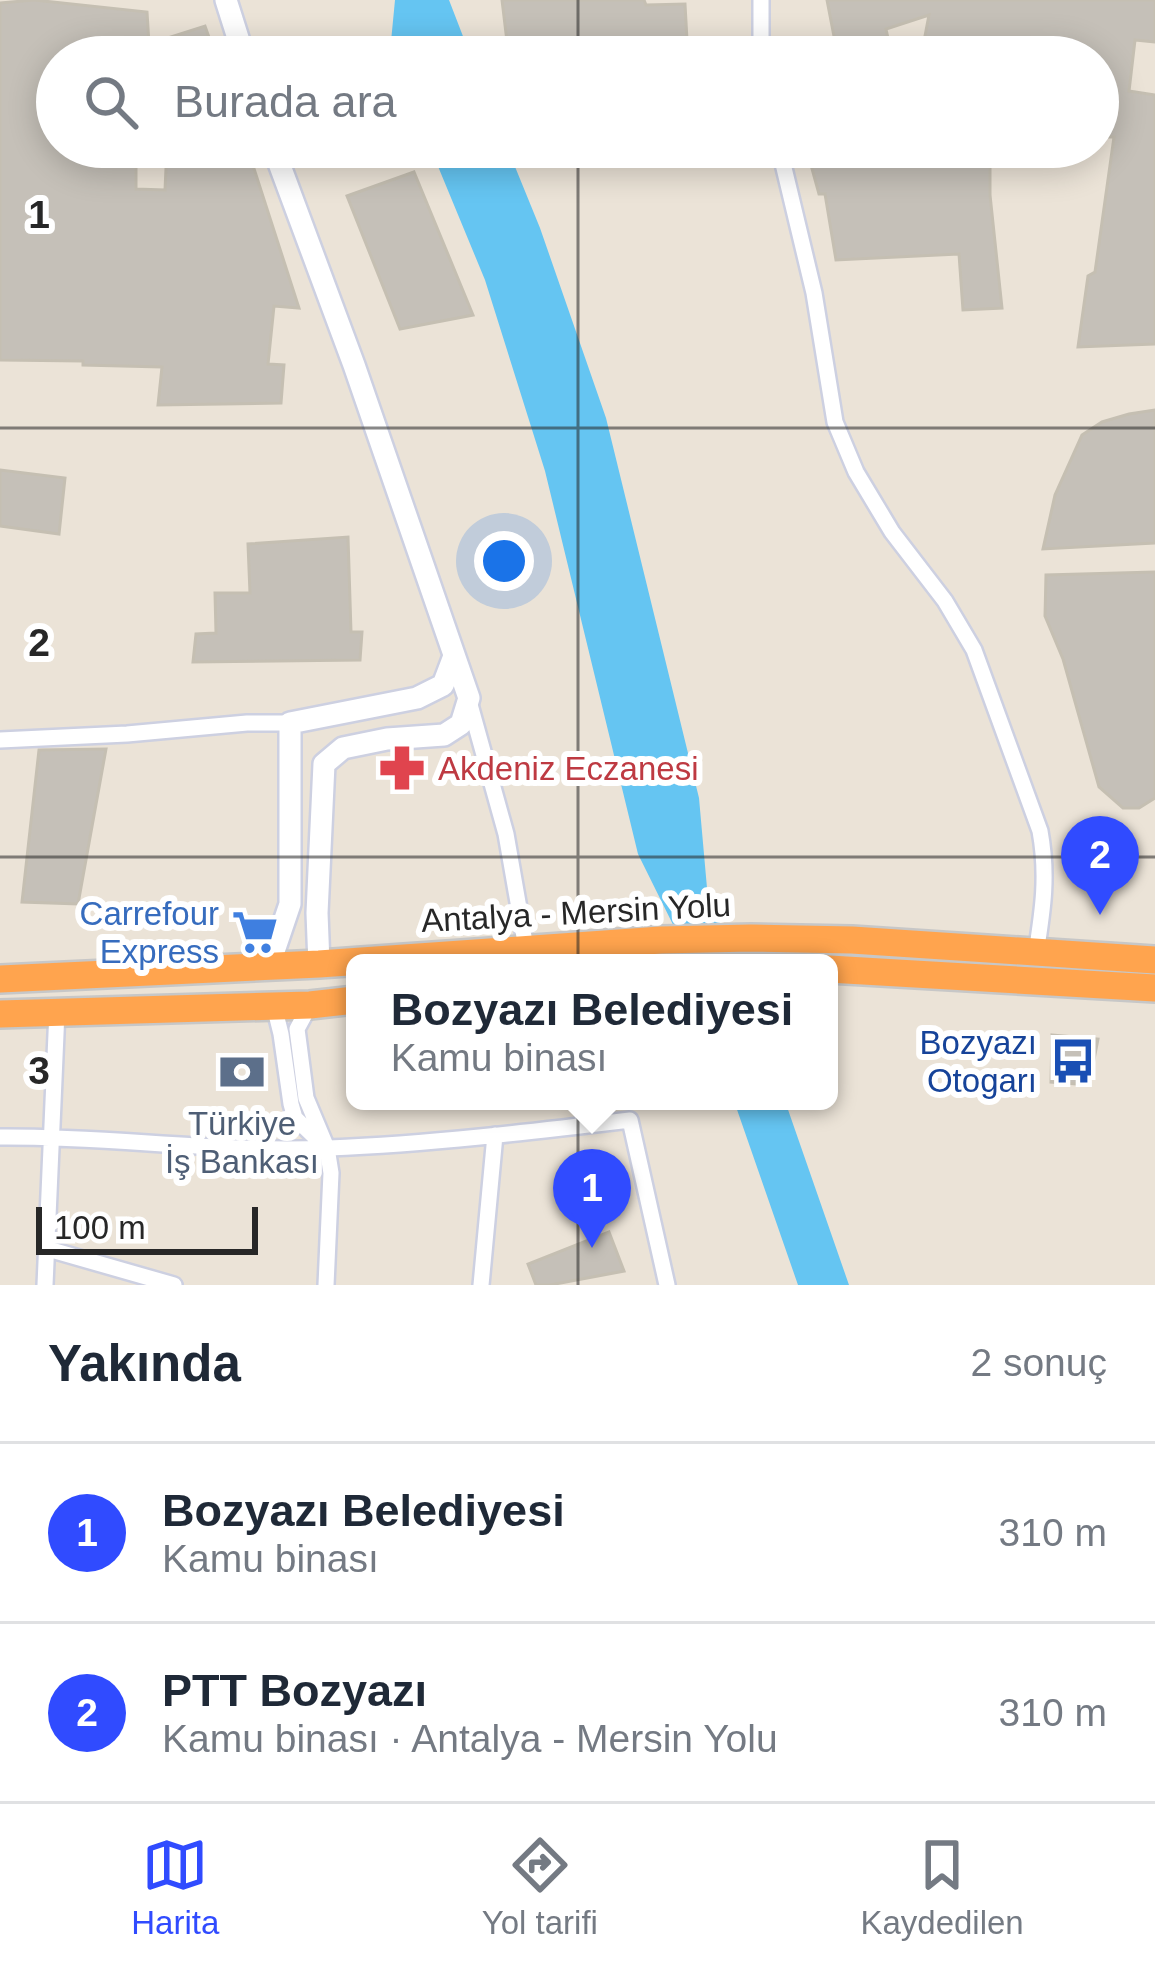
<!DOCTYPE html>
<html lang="tr">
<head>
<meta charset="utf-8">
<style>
  body { margin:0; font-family:Arial,sans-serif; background:#f6f6f7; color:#1f2937 }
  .scale { position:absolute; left:36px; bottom:30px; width:222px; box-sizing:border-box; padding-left:12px; border:6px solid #272727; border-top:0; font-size:33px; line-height:42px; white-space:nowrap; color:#272727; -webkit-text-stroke:9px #fff; paint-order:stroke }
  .you { position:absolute; left:504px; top:561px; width:42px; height:42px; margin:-30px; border:9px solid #fff; border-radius:50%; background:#1a73e8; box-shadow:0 0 0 18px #1a73e833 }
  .badge { display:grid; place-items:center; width:78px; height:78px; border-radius:50%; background:#304bff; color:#fff; font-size:39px; font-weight:700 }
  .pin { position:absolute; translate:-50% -99px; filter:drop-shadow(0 3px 6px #0008) }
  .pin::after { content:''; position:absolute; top:63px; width:42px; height:36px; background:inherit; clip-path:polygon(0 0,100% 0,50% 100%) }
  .popup { position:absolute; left:346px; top:954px; width:492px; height:156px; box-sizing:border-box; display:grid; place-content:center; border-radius:18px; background:#fff; filter:drop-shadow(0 3px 9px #0005); font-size:39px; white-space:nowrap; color:#747a83 }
  .popup b { font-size:45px; color:#1f2937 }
  .popup::after { content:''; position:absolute; left:50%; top:100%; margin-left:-24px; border:24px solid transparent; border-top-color:#fff }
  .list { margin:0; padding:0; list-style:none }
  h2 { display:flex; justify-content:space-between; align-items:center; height:156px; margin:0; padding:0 48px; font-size:51px }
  h2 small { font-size:39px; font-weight:400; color:#747a83 }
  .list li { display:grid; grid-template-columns:78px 1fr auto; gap:36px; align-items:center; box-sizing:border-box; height:180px; padding:0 48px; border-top:3px solid #e0e1e3 }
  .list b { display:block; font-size:45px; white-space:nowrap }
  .list p { margin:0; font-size:39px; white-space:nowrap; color:#747a83 }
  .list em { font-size:39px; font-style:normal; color:#747a83 }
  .icon { flex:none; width:66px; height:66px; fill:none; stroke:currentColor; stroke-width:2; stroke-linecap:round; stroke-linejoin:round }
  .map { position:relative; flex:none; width:1155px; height:1285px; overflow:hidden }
  .search { position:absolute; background:#fff; box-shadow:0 6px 30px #0003; left:36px; right:36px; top:36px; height:132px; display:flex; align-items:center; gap:30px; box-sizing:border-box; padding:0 42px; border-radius:66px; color:#747a83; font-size:45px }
  .sheet { height:516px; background:#fff }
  nav { display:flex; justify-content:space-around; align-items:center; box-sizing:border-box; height:168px; border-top:3px solid #e0e1e3; background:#fff; font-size:33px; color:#747a83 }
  nav a { display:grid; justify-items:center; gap:6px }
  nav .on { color:#304bff }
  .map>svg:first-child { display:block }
  .water { fill:#65c5f2 }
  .building { fill:#c5c0b8; stroke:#c5bfb2; stroke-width:3 }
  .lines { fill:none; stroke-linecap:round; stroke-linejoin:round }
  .street-casing { stroke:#cdd0e1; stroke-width:20 }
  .secondary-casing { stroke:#cdd0e1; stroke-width:26 }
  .highway-casing { stroke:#c7c7c7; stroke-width:32 }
  .street { stroke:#fff; stroke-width:15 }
  .secondary { stroke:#fff; stroke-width:21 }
  .highway { stroke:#ffa44e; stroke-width:27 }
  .grid { fill:none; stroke:#272727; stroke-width:3; stroke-opacity:0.55 }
  .labels { text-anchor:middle; stroke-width:12; stroke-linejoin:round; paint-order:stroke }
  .health-label { font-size:33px; fill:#be3a42; stroke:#fff; text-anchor:start }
  .street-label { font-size:33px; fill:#272727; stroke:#fff }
  .shop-label { font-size:33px; fill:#366cbe; stroke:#fff; text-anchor:end }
  .transit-label { font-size:33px; fill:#164399; stroke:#fff; text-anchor:end }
  .service-label { font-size:33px; fill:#4e5e75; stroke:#fff }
  .grid-label { font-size:39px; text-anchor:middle; font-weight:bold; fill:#272727; stroke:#fff; stroke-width:12; stroke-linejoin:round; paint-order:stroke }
</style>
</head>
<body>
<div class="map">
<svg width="1155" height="1285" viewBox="0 0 1155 1285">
  <rect width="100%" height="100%" fill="#ebe3d7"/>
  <path class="water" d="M 395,0 L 449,0 L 471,57 L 392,57 L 390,52 Z
    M 430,147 L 507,147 L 540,228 L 606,418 L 699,798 L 707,888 L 735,963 L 692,963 L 638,854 L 545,471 L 485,280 Z
    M 734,1101 L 785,1101 L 849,1285 L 798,1285 Z"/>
  <path class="building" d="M 34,0 L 147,12 L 149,44 L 205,26 L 216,57 L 57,57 L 57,147 L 97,147 L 98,157 L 136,155 L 136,189 L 165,190 L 167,147 L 247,147 L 299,308 L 274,306 L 268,364 L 284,365 L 281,403 L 158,405 L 162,367 L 83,365 L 83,361 L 0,360 L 0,3 Z
    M 502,0 L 644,0 L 646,5 L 685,4 L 687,40 L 508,50 Z
    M 827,0 L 1155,0 L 1155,42 L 1135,40 L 1129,91 L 1155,95 L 1155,344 L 1078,347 L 1088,276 L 1095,272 L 1114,137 L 1098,137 L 1098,57 L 921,57 L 929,15 L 886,29 L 892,57 L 838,57 Z
    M 806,147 L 990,147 L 990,195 L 1002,308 L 963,310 L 959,254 L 836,260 L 825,194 L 819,194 Z
    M 414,172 L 473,315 L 400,329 L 347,196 Z
    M 1155,410 L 1155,543 L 1043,549 L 1055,495 L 1082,435 L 1102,422 L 1129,414 Z
    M 0,470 L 65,478 L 59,534 L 0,526 Z
    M 348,537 L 351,632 L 362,632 L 360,660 L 193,662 L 196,634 L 216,633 L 215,593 L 250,593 L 248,544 Z
    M 1155,572 L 1155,798 L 1139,808 L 1123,808 L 1099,787 L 1063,659 L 1045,616 L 1046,575 Z
    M 106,749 L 78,904 L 22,902 L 39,750 Z
    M 1052,1035 L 1098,1039 L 1089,1085 L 1051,1082 Z
    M 609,1232 L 624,1271 L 550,1285 L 536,1285 L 528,1264 Z"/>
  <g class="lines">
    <g class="street-casing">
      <path id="street" d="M 761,57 L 761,0
        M 779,147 L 814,293 L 835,422 L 856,472 L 892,532 L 945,601 L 974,650 L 1040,831 C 1048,875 1043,909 1036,953
        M 469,701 L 506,834 L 526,948
        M 0,740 L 127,734 L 247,723 L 290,723
        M 310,1005 L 297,1029 L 306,1098 L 327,1148 L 331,1173 L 326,1285
        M 274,1006 L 281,1034 L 291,1104 L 295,1118 L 320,1142
        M 0,1137 C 110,1136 219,1153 329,1148 C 429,1144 530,1132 630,1120 L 667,1285
        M 48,1249 L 174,1285
        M 45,1285 L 57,1011
        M 481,1285 L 495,1135"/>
    </g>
    <g class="secondary-casing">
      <path id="secondary" d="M 226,0 L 244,57
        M 273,147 L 354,365 L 469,698 L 461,724 L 444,735 L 387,739 L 343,748 L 324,764 L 317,913 L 319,964
        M 269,966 L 290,904 L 290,723 L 417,698 L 443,685 L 454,656"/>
    </g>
    <g class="highway-casing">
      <path id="highway" d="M 829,969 L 1155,988
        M 0,979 L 319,964 L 661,940 L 751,938 L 852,940 L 1155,960
        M 0,1014 L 310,1005 L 355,1000"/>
    </g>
    <use href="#street" class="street"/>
    <use href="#secondary" class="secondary"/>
    <use href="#highway" class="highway"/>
  </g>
  <path class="grid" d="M 578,0 L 578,57M 578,147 L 578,1285M 0,428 L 1155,428M 0,857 L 1155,857"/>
  <defs>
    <g id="pharmacy-bare" transform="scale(3.6)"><path d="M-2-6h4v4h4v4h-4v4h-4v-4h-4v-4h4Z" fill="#e0444e" stroke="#fff" stroke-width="2.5" paint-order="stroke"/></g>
    <g id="supermarket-bare" transform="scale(3.6)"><path d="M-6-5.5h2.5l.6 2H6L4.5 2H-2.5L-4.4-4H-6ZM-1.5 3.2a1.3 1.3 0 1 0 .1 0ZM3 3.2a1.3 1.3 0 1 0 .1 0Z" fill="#3f7fe0" stroke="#fff" stroke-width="2.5" paint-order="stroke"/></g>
    <g id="bus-bare" transform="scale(3.6)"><path d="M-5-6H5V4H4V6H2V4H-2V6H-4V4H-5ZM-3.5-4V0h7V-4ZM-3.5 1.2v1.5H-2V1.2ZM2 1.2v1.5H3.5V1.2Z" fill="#1a4fb4" stroke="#fff" stroke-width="2.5" paint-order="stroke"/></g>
    <g id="bank-bare" transform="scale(3.6)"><path d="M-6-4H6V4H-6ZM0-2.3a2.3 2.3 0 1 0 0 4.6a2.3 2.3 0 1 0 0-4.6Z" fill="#5c6f8a" stroke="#fff" stroke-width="2.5" paint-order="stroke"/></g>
  </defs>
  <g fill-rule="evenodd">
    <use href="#pharmacy-bare" x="402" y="768"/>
    <use href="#supermarket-bare" x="255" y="932"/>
    <use href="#bus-bare" x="1073" y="1061"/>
    <use href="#bank-bare" x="242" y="1072"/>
  </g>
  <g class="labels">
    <g class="health-label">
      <text x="438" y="780">Akdeniz Eczanesi</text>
    </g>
    <g class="street-label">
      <text transform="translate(576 912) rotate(-3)" y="12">Antalya - Mersin Yolu</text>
    </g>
    <g class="shop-label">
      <text x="219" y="925">Carrefour<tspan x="219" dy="38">Express</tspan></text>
    </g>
    <g class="transit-label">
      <text x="1037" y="1054">Bozyazı<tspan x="1037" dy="38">Otogarı</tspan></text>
    </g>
    <g class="service-label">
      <text x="242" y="1135">Türkiye<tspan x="242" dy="38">İş Bankası</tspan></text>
    </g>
  </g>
  <g class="grid-label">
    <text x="39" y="228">1</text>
    <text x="39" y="656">2</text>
    <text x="39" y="1084">3</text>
  </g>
</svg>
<div class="scale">100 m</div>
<div class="you"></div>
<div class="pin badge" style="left:592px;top:1248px">1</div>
<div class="popup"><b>Bozyazı Belediyesi</b>Kamu binası</div>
<div class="pin badge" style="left:1100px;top:915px">2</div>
<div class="search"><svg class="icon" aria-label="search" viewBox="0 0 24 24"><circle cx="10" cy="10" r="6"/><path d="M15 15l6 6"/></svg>Burada ara</div>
</div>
<section class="sheet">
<h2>Yakında<small>2 sonuç</small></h2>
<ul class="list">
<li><span class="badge">1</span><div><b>Bozyazı Belediyesi</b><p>Kamu binası</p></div><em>310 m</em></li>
<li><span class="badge">2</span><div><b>PTT Bozyazı</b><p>Kamu binası · Antalya - Mersin Yolu</p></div><em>310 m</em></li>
</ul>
</section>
<nav>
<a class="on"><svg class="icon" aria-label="map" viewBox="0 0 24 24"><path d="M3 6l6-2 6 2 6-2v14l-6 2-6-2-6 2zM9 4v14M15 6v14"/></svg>Harita</a>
<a><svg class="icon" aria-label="directions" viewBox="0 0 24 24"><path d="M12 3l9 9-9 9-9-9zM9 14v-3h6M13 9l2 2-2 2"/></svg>Yol tarifi</a>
<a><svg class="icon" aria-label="saved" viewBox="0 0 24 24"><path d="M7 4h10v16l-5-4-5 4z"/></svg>Kaydedilen</a>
</nav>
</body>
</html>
